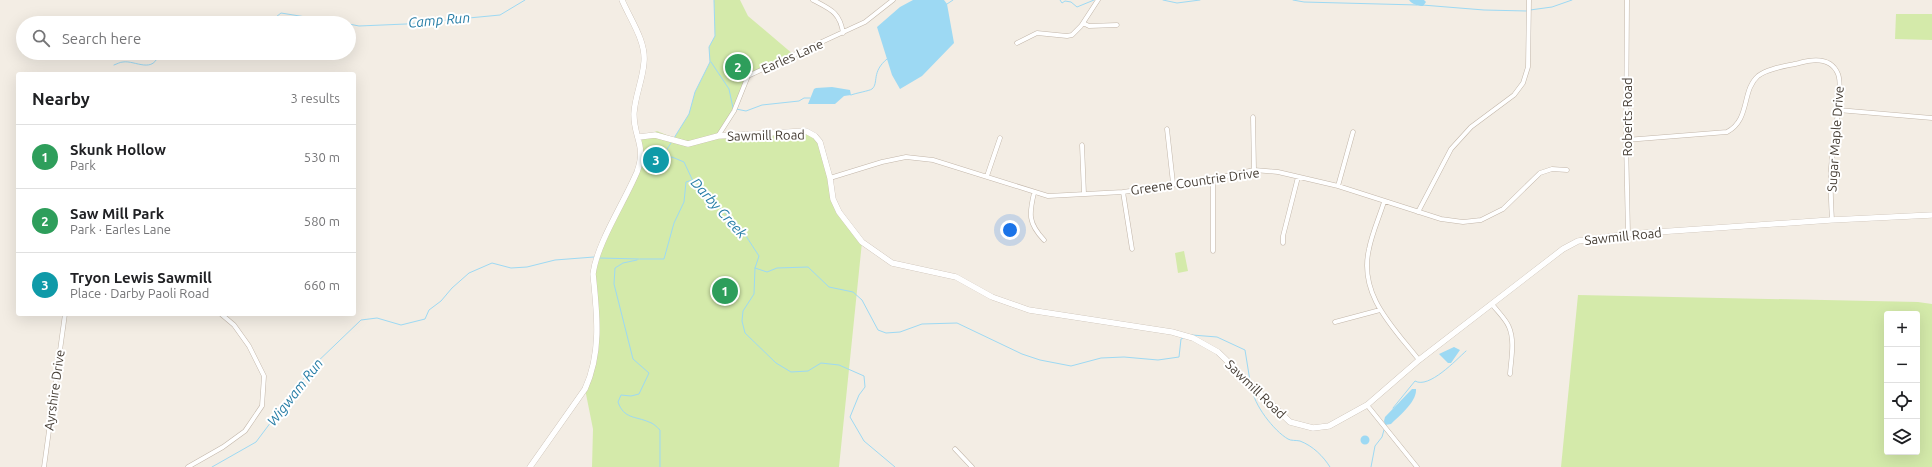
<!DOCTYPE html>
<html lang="en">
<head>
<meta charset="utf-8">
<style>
  body { margin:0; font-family:Ubuntu,sans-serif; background:#f2f2f2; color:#202124 }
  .controls { position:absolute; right:12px; bottom:12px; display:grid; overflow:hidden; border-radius:4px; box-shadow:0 4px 16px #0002 }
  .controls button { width:36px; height:36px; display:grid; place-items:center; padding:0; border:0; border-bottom:1px solid #e0e0e0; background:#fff; color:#202124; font:20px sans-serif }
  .you { position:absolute; left:1010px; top:230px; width:14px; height:14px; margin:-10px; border:3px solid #fff; border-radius:50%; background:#1a73e8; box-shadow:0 0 0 6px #1a73e833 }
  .badge { display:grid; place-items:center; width:26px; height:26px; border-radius:50%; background:#111827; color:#fff; font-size:13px; font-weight:700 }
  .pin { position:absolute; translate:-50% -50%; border:2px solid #fff; box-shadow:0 1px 4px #0006 }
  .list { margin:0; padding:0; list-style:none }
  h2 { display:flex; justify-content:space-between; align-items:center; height:52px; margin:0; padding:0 16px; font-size:17px }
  h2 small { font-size:13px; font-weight:400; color:#757577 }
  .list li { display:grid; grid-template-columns:26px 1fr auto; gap:12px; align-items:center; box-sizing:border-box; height:64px; padding:0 16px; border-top:1px solid #e0e0e0 }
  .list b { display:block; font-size:15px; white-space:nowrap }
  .list p { margin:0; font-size:13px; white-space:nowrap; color:#757577 }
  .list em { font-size:13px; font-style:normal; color:#757577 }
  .icon { flex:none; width:22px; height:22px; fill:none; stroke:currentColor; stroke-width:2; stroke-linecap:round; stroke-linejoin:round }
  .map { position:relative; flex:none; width:1932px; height:467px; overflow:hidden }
  .search { position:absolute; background:#fff; box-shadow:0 4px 16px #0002; left:16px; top:16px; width:340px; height:44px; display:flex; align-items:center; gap:10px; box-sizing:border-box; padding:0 14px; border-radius:22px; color:#757577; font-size:15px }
  .panel { position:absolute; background:#fff; box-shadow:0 4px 16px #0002; left:16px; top:72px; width:340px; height:244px; border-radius:4px }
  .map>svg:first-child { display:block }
  .green { fill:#d4eaaa; fill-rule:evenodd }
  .water { fill:#9dd9f3 }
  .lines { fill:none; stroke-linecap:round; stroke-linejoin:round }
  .stream { stroke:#9dd9f3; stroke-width:1 }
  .minor-casing { stroke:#c2b6a9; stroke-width:5 }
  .tertiary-casing { stroke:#c2b6a9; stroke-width:6 }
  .minor { stroke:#fff; stroke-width:4 }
  .tertiary { stroke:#fff; stroke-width:5.5 }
  .labels { text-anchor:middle; stroke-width:4; stroke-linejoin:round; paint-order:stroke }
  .street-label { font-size:13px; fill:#453d34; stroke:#fff }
  .water-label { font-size:14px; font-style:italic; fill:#267da6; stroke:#fff }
</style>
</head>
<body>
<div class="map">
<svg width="1932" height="467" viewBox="0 0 1932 467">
  <rect width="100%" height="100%" fill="#f3ede4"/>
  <path class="green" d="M 714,0 L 740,0 L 748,16 L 794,55 L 748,76 L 742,93 L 718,136 L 806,131 L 820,142 L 833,199 L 862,242 L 839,467 L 592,467 L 593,429 L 585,389 L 595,358 L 594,267 L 640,163 L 639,137 L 657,131 L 674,138 L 689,114 L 695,92 L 710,62 L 709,47 L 715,36 Z
    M 1896,14 L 1932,14 L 1932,40 L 1895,39 Z
    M 1184,251 L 1188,271 L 1178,273 L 1175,253 Z
    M 1578,295 L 1918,302 L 1932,304 L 1932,467 L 1561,467 ZM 1887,314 L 1917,314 L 1917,452 L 1887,452 Z"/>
  <path class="water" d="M 913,0 L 944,0 L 947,4 L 954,43 L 922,76 L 900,89 L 892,75 L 877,27 L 900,7 Z
    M 1409,0 L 1424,0 L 1426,2 L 1423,6 C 1418,6 1412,4 1409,0 Z
    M 816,88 L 832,87 L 850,90 L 851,95 L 844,96 L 835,104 L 808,104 L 814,89 Z
    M 1454,347 L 1460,350 L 1451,363 L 1448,363 L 1439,354 Z
    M 1412,389 L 1416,389 C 1417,402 1399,416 1391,424 L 1385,425 L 1384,421 L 1385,417 Z
    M1360.5 440a4.5 4.5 0 1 1 9 0a4.5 4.5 0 1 1-9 0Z"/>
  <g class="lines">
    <path class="stream" d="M 1060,0 L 1062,3 L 1065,1 L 1071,2 L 1077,7 L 1094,0
      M 1163,0 L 1177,3 L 1200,0
      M 1293,0 L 1304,2 L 1417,5
      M 947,4 L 953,0
      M 1422,5 L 1484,10 L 1527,11
      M 1530,10 L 1552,7 L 1572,0
      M 255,23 L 276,17 L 281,13 L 343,23
      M 349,24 L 359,26 L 406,24 L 500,15 L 525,0
      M 711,62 L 729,89 L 733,108
      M 114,65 C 117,64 120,62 123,62 C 135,60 154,75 159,53
      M 851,95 C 856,93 869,91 872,89 C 879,83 871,72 887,59
      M 736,109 L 746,111 L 762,105 L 799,101 L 804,98 L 810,98
      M 674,138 L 689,114 L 695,92 L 710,62 L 709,47 L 715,36 L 714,0
      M 671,143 L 664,154 L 664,159 L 672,157 L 684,162 L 692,179 L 744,233 L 759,256 L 755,268 L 754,294 L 743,311 L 742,321 L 745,333 L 776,363 L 791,372 L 808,371 L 821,363 L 839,365 L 864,376 L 865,387 L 859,395 L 850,417 L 864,441 L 895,467
      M 599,258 L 639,259
      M 640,259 L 664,259 L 674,223 L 684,202 L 686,182 L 692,180
      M 637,260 L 623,263 L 615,268 L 614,284 L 633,359 L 649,373 L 639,394 L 631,396 L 621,395 L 618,402 C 624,419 635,416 649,422 C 653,423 657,427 660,430 L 660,467
      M 755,268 L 767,272 L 777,268 L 808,267 L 829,287 L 853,292 L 862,300 L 878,330 L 886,333 L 900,332 L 922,324 L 957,323 L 1022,354 L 1040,360 L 1071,366 L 1101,358 L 1124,357 L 1158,360 L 1179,357 L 1181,339 L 1183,338
      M 1192,335 L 1217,337 L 1245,350 L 1250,381
      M 1252,388 C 1253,404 1274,431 1288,439 C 1291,441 1296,440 1300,441 C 1313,446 1323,456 1330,467
      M 1393,408 L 1415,381 C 1429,389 1456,360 1466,351
      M 212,467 L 256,442 L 313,366 L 361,320 L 377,318 L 401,325 L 425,319 L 429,310 L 441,301 L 452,288 L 469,273 L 492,263 L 511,268 L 527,267 L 555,260 L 594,257
      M 1371,467 L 1375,446 L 1382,437 L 1384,430"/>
    <g class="minor-casing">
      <path id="minor" d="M 813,0 C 830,9 840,12 843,33
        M 1627,0 L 1626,140 L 1628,234
        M 1083,23 L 1089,26 L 1117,25
        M 1017,43 L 1037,33 L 1067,36 L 1072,35 L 1081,26 L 1098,0
        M 1838,110 L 1932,118
        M 1253,117 L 1254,170
        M 1167,129 L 1173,183
        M 718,136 L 734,111 L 748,76 L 865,22 L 893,0
        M 1626,140 L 1727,132 C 1751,119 1741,91 1758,76 C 1768,68 1787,66 1799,63 C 1813,59 1831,57 1838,74 C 1844,89 1832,148 1831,168 C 1830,185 1831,203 1832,220
        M 1082,145 L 1084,194
        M 987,176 L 1000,138
        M 830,178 L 882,162 L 906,157 L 933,160 L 1048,196 L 1123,192 L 1213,179 L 1254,170 L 1278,172 L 1338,186 L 1441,219 L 1463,222 L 1481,220 L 1503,209 L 1540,173 L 1552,169 L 1567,170
        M 1213,179 L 1213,251
        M 1338,186 L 1353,132
        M 1123,192 L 1132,249
        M 1034,193 C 1029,214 1028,223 1044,240
        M 1384,202 C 1379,218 1372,233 1369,249 C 1358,295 1394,328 1419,360
        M 1418,212 L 1451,149 L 1471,127 L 1514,95 L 1523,83 L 1528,67 L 1529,0
        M 1283,243 L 1283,236 L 1298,177
        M 1492,304 C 1497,311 1506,319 1509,327 C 1515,341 1511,359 1510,374
        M 1335,322 L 1380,310
        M 1367,405 L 1417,467
        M 955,449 L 972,467
        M 44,467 L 65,314
        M 188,467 L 223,447 L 245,431 L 262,406 L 264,376 L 249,346 L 234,325 L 221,314"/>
    </g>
    <g class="tertiary-casing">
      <path id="tertiary" d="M 639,137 L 655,135 L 688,144 L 718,136 L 806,131 L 815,136 L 820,142 L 830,178 L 833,199 L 839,212 L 862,242 L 892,263 L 956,277 L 992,297 L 1029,310 L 1172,332 L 1193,338 L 1218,352 L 1290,422 L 1313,428 L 1329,426 L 1367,405 L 1419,360 L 1563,249 L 1578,241 L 1628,234 L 1831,220 L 1932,215
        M 530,467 L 585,389 C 602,352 597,313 593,274 C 597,243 624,203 637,172 C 647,145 633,137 634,113 C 635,96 643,79 644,62 C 646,41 630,19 622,0"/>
    </g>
    <use href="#minor" class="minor"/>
    <use href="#tertiary" class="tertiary"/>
  </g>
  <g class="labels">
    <g class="street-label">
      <text transform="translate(792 56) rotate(-24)" y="5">Earles Lane</text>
      <text transform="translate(1627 117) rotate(-90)" y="5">Roberts Road</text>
      <text transform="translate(766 135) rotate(-1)" y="5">Sawmill Road</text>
      <text transform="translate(1835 139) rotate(-86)" y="5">Sugar Maple Drive</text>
      <text transform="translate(1195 181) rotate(-8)" y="5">Greene Countrie Drive</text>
      <text transform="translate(1623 236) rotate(-6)" y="5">Sawmill Road</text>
      <text transform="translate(1256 389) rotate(44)" y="5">Sawmill Road</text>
      <text transform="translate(54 390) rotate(-82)" y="5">Ayrshire Drive</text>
    </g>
    <g class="water-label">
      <text transform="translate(439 20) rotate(-5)" y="5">Camp Run</text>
      <text transform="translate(719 208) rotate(48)" y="5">Darby Creek</text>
      <text transform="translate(295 392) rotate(-52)" y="5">Wigwam Run</text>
    </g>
  </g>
</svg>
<div class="controls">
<button>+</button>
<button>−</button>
<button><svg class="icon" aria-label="locate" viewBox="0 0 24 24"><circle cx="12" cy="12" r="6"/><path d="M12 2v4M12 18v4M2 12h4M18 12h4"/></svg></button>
<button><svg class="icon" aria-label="layers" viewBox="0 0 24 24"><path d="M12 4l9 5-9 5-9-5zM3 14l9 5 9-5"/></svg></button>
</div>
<div class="you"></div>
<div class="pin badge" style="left:725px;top:291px;background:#2e9e5b">1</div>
<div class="pin badge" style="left:738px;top:67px;background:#2e9e5b">2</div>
<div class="pin badge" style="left:656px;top:160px;background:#0f9aa8">3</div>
<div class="search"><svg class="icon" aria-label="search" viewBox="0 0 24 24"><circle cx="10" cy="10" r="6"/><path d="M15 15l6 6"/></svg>Search here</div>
<section class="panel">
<h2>Nearby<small>3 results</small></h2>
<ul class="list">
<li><span class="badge" style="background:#2e9e5b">1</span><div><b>Skunk Hollow</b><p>Park</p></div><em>530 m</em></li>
<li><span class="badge" style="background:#2e9e5b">2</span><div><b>Saw Mill Park</b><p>Park · Earles Lane</p></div><em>580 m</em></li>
<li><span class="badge" style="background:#0f9aa8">3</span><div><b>Tryon Lewis Sawmill</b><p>Place · Darby Paoli Road</p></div><em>660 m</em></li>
</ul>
</section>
</div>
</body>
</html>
